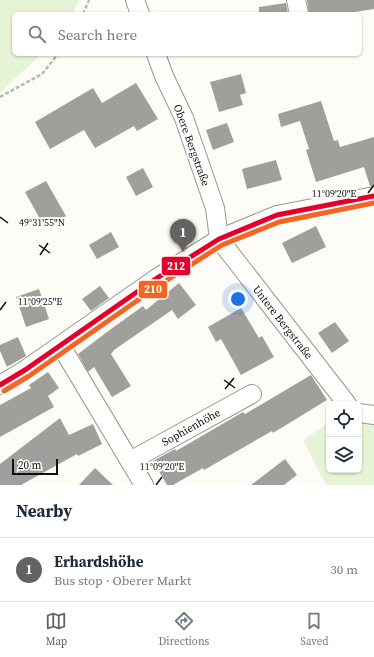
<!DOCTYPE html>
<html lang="en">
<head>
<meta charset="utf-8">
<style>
  body { margin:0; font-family:"Source Serif 4",serif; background:#f6f6f7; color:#1f2937 }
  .controls { position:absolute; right:12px; bottom:12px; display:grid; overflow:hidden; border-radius:6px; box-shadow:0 1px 3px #0004 }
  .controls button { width:36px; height:36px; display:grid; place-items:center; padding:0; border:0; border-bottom:1px solid #e0e1e3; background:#fff; color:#1f2937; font:20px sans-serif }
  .scale { position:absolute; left:12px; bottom:10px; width:46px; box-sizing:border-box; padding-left:4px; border:2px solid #111; border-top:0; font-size:11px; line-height:14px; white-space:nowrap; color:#111; -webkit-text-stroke:3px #fff; paint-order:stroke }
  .you { position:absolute; left:238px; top:299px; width:14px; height:14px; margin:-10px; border:3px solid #fff; border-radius:50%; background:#1a73e8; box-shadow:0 0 0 6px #1a73e833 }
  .badge { display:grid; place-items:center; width:26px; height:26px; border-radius:50%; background:#646362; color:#fff; font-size:13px; font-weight:700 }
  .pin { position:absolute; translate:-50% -33px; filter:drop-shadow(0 1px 2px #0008) }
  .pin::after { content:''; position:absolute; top:21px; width:14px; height:12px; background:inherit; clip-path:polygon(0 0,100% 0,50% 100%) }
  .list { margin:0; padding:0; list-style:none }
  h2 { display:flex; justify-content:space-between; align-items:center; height:52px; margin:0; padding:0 16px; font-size:17px }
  h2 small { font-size:13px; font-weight:400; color:#747a83 }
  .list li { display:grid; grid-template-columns:26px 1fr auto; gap:12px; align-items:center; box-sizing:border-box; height:64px; padding:0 16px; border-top:1px solid #e0e1e3 }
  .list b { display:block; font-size:15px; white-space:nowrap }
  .list p { margin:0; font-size:13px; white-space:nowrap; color:#747a83 }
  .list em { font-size:13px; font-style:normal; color:#747a83 }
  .icon { flex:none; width:22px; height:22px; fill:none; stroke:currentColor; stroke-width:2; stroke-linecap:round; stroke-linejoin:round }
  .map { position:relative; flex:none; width:374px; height:485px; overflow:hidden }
  .search { position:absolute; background:#fff; box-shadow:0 1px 3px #0004; left:12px; right:12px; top:12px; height:44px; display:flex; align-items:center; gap:10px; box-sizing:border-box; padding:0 14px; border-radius:6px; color:#747a83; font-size:15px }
  .sheet { height:116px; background:#fff }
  nav { display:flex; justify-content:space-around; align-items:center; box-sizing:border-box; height:56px; border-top:1px solid #e0e1e3; background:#fff; font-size:11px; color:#747a83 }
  nav a { display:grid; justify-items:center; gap:2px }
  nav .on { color:#646362 }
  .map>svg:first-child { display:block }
  .green { fill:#e7f3d7 }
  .building { fill:#a19f9c }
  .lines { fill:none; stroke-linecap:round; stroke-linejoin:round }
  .minor-casing { stroke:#979795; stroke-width:20 }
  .path { stroke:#b9b9b8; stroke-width:2.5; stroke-dasharray:4 2; stroke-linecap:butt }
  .minor { stroke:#fffffe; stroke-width:18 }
  .bus-1-casing { stroke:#fff; stroke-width:8 }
  .bus-2-casing { stroke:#fff; stroke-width:8 }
  .bus-1 { stroke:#e4002b; stroke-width:5 }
  .bus-2 { stroke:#f26522; stroke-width:5 }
  .ticks { fill:none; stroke:#111; stroke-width:1.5 }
  .labels { text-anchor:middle; stroke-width:4; stroke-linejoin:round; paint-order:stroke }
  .street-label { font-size:11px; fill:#111; stroke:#fff }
  .ticks-label { font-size:10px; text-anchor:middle; fill:#111; stroke:#fff; stroke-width:4; stroke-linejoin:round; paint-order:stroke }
  .line-badge { stroke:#fff; stroke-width:1.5 }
  .badge-label { font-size:11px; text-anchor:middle; font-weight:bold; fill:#fff }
</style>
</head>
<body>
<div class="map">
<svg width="374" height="485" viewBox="0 0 374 485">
  <rect width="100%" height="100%" fill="#fdfcf7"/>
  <path class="green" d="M 0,0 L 79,0 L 73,14 L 14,14 L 14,54 L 41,54 L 0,93 Z
    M 359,419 L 374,423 L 374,485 L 326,485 L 303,440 L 329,422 L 329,470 L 359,470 Z"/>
  <path class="building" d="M 307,0 L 374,0 L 374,9 L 342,14 L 309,14 Z
    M 286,3 L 288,14 L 259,14 L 259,7 Z
    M 241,74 L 246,93 L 240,95 L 243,105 L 219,112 L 210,82 Z
    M 136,83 L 158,119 L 137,131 L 134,126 L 95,148 L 84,130 L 50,149 L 35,122 L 93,88 L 102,103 Z
    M 321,101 L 334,141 L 338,140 L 340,147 L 374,137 L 374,186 L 370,186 L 364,167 L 316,182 L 306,150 L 309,149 L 300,121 L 281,127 L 278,114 Z
    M 227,123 L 234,142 L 213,150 L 206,130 Z
    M 276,160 L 282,180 L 247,189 L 242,169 Z
    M 143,168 L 153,187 L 136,196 L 126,177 Z
    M 46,181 L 66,216 L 45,228 L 25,192 Z
    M 316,226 L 326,247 L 292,263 L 282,243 Z
    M 111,232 L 119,247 L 97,259 L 89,245 Z
    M 179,283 L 196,305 L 178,319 L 172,310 L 114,350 L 111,354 L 131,386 L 112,397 L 94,367 L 88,372 L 78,354 L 111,329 L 143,306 L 146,310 Z
    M 100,286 L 109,298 L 91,311 L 82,299 Z
    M 39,289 L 49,319 L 26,327 L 16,297 Z
    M 241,308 L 259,338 L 262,336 L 274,357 L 241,375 L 221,339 L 216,342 L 208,327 Z
    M 335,322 L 349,341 L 332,353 L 318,333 Z
    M 18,337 L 26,356 L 7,367 L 0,351 L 0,345 Z
    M 48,372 L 59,388 L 48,396 L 54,407 L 0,437 L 0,405 L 31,388 L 29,385 Z
    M 311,375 L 327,400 L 273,433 L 272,431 L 204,470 L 203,468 L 173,485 L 167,485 L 153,461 L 175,449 L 176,451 L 243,412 L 245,414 Z
    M 60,418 L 69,435 L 93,424 L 102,444 L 78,456 L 77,454 L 21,485 L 0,485 L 0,464 Z
    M 285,459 L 297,475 L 284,485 L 251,485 Z
    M 95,468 L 113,485 L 79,485 Z"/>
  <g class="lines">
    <g class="minor-casing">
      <path id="minor" d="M 135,0 L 140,14
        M 296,0 L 299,14
        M 156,54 L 164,76 L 184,118 L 215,208 L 219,239 L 347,404
        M 61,346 L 144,485
        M 0,385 L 25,370 L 157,278 L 219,239 L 277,215 L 374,196
        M 359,413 L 374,415
        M 130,461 L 252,394"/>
    </g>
    <path class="path" d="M 83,14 L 89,0
      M 0,97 L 42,74 L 58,54"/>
    <use href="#minor" class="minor"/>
    <g class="bus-1-casing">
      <path id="bus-1" d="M 0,385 L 25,370 L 157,278 L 219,239 L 277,215 L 374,196"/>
    </g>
    <g class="bus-2-casing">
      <path id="bus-2" d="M 4,391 L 29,376 L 161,284 L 222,245 L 279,222 L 374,203"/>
    </g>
    <use href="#bus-1" class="bus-1"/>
    <use href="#bus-2" class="bus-2"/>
  </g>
  <path class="ticks" d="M 368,193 L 374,185M 0,217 L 8,223M 39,245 L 50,253M 40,255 L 48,243M 0,310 L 6,302M 224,380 L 235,388M 225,389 L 234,378M 156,485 L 162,477"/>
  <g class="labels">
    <g class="street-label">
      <text transform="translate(192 145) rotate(70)" y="4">Obere Bergstraße</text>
      <text transform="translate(283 322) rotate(52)" y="4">Untere Bergstraße</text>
      <text transform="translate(191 427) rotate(-29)" y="4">Sophienhöhe</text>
    </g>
  </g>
  <g class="ticks-label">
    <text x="334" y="197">11°09'20"E</text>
    <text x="42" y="226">49°31'55"N</text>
    <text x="40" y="305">11°09'25"E</text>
    <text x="162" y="470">11°09'20"E</text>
  </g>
  <g class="line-badge">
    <rect x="161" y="256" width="30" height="20" rx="4" fill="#e4002b"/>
    <rect x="138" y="280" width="30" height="19" rx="4" fill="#f26522"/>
  </g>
  <g class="badge-label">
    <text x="176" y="270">212</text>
    <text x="153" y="293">210</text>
  </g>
</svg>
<div class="controls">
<button><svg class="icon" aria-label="locate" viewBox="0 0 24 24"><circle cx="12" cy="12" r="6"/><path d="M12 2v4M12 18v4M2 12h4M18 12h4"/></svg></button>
<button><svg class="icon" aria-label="layers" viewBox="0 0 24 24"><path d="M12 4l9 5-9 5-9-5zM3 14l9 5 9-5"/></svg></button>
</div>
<div class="scale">20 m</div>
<div class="you"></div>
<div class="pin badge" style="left:183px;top:252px">1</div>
<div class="search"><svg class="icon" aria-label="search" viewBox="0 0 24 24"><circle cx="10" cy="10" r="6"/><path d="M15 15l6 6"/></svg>Search here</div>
</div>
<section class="sheet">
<h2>Nearby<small></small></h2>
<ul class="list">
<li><span class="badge">1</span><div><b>Erhardshöhe</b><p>Bus stop · Oberer Markt</p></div><em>30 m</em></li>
</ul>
</section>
<nav>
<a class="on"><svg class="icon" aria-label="map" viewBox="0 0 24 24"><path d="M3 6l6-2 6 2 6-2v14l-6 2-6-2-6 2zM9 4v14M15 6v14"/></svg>Map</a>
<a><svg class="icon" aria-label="directions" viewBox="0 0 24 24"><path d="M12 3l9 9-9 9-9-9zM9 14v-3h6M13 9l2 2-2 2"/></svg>Directions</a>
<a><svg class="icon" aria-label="saved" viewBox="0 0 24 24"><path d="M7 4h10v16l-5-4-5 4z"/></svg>Saved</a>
</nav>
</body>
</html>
